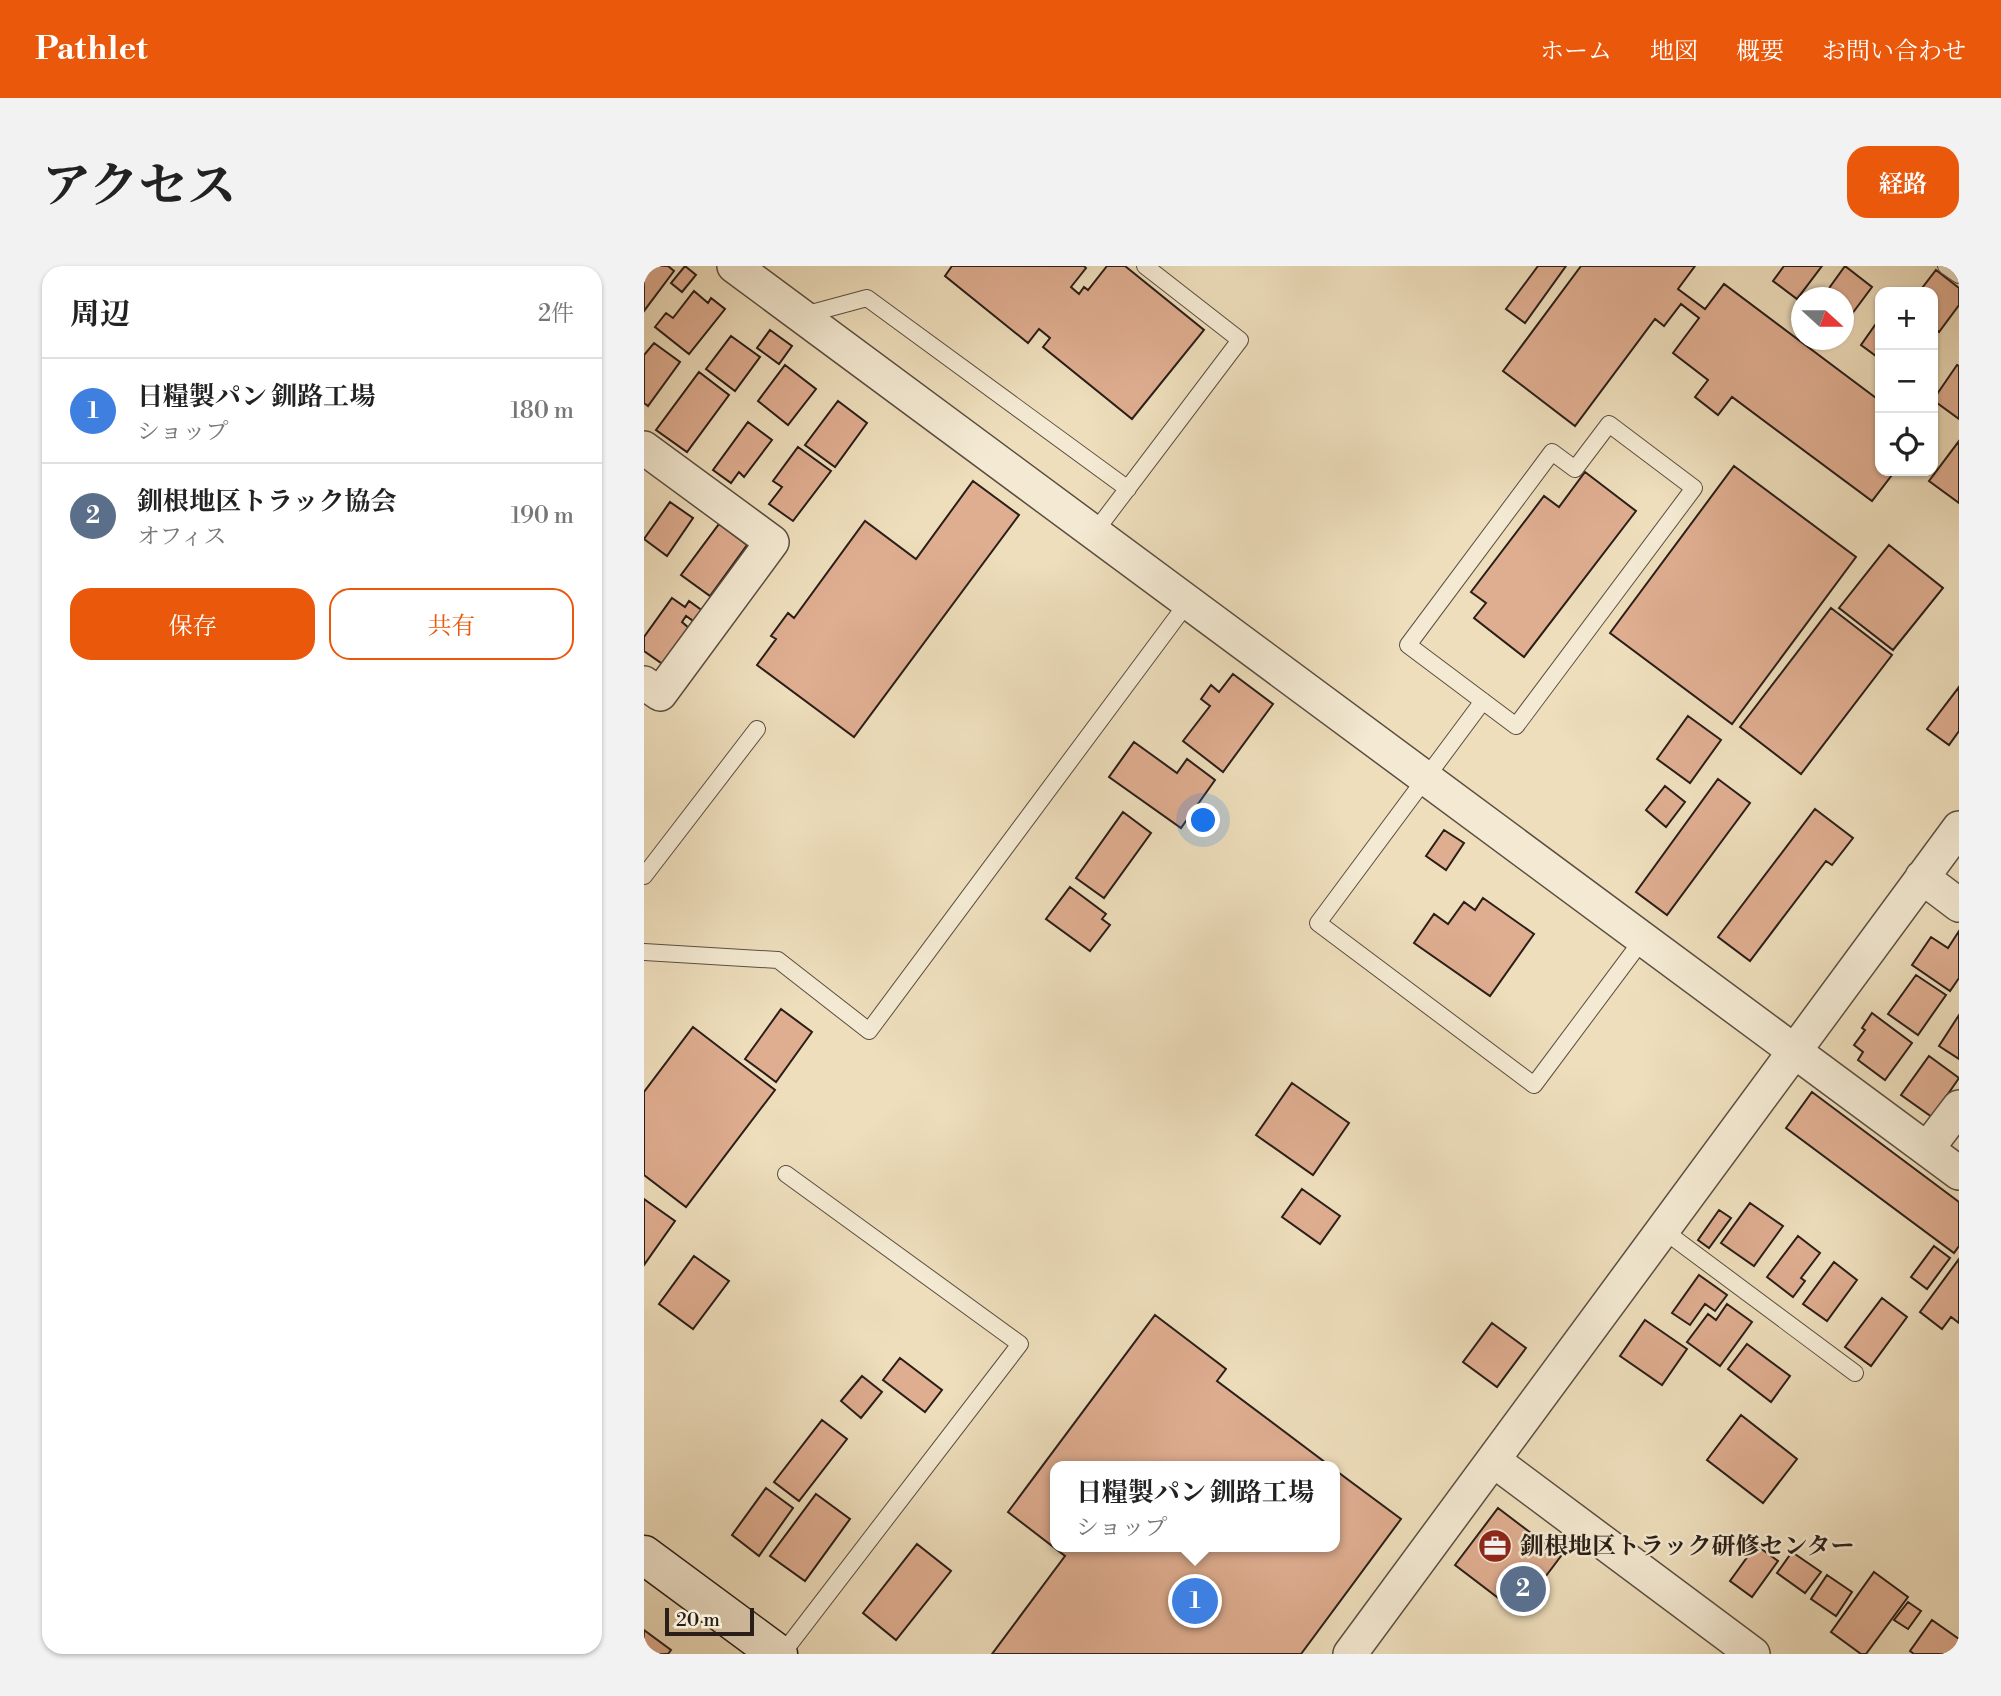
<!DOCTYPE html>
<html lang="ja">
<head>
<meta charset="utf-8">
<style>
  body { margin:0; font-family:"Libre Bodoni","Noto Serif JP",serif; background:#f2f2f2; color:#222 }
  .controls { position:absolute; right:21px; top:21px; display:grid; overflow:hidden; border-radius:14px; box-shadow:0 2px 5px #0004 }
  .controls button { width:63px; height:63px; display:grid; place-items:center; padding:0; border:0; border-bottom:2px solid #e0e0e0; background:#fff; color:#222; font:35px sans-serif }
  .compass { position:absolute; left:1147px; top:21px; width:63px; height:63px; border-radius:50%; background:#fff; box-shadow:0 2px 5px #0004; rotate:111deg }
  .scale { position:absolute; left:21px; bottom:18px; width:89px; box-sizing:border-box; padding-left:7px; border:4px solid #2a1e19; border-top:0; font-size:19px; line-height:24px; white-space:nowrap; color:#2a1e19; -webkit-text-stroke:5px #f4ead3; paint-order:stroke }
  .you { position:absolute; left:560px; top:555px; width:24px; height:24px; margin:-18px; border:5px solid #fff; border-radius:50%; background:#1a73e8; box-shadow:0 0 0 10px #1a73e833 }
  .badge { display:grid; place-items:center; width:46px; height:46px; border-radius:50%; background:#ea580c; color:#fff; font-size:23px; font-weight:700 }
  .pin { position:absolute; translate:-50% -50%; border:4px solid #fff; box-shadow:0 2px 7px #0006 }
  .popup { position:absolute; left:406px; top:1195px; width:290px; height:91px; box-sizing:border-box; display:grid; place-content:center; border-radius:14px; background:#fff; filter:drop-shadow(0 2px 5px #0005); font-size:23px; white-space:nowrap; color:#767676 }
  .popup b { font-size:26px; color:#222 }
  .popup::after { content:''; position:absolute; left:50%; top:100%; margin-left:-14px; border:14px solid transparent; border-top-color:#fff }
  .list { margin:0; padding:0; list-style:none }
  h2 { display:flex; justify-content:space-between; align-items:center; height:91px; margin:0; padding:0 28px; font-size:30px }
  h2 small { font-size:23px; font-weight:400; color:#767676 }
  .list li { display:grid; grid-template-columns:46px 1fr auto; gap:21px; align-items:center; box-sizing:border-box; height:105px; padding:0 28px; border-top:2px solid #e0e0e0 }
  .list b { display:block; font-size:26px; white-space:nowrap }
  .list p { margin:0; font-size:23px; white-space:nowrap; color:#767676 }
  .list em { font-size:23px; font-style:normal; color:#767676 }
  .actions { display:flex; gap:14px; padding:21px 28px }
  .actions a { flex:1; padding:16px 0; border:2px solid #ea580c; border-radius:21px; text-align:center; font-size:24px; color:#ea580c }
  .actions .main { background:#ea580c; color:#fff }
  .icon { flex:none; width:38px; height:38px; fill:none; stroke:currentColor; stroke-width:2; stroke-linecap:round; stroke-linejoin:round }
  .map { position:relative; flex:none; width:1315px; height:1388px; overflow:hidden; border-radius:21px }
  header { display:flex; align-items:center; gap:42px; box-sizing:border-box; height:98px; padding:0 35px; background:#ea580c; color:#fff }
  header strong { font-size:33px }
  nav { display:flex; gap:38px; margin-inline-start:auto; font-size:24px }
  .intro { display:flex; align-items:center; justify-content:space-between; box-sizing:border-box; height:168px; padding:0 42px }
  h1 { margin:0; font-size:49px }
  .button { padding:18px 32px; border-radius:21px; background:#ea580c; color:#fff; font-size:24px; font-weight:700 }
  main { display:flex; gap:42px; padding:0 42px }
  aside { flex:1; background:#fff; border-radius:21px; box-shadow:0 2px 5px #0004 }
  .map>svg:first-child { display:block }
  .building { fill:#dfad90; stroke:#2a1e19; stroke-width:2 }
  .lines { fill:none; stroke-linecap:round; stroke-linejoin:round }
  .lane-casing { stroke:#5b4e42; stroke-width:18 }
  .street-casing { stroke:#5b4e42; stroke-width:36 }
  .secondary-casing { stroke:#2a1e19; stroke-width:41 }
  .lane { stroke:#f4ead3; stroke-width:16 }
  .street { stroke:#f4ead3; stroke-width:33 }
  .secondary { stroke:#f4ead3; stroke-width:38 }
  .labels { text-anchor:middle; stroke-width:5; stroke-linejoin:round; paint-order:stroke }
  .poi-label { font-size:24px; font-weight:bold; fill:#2a1e19; stroke:#f4ead3; text-anchor:start }
</style>
</head>
<body>
<header>
<strong>Pathlet</strong>
<nav><a>ホーム</a><a>地図</a><a>概要</a><a>お問い合わせ</a></nav>
</header>
<div class="intro"><h1>アクセス</h1><a class="button">経路</a></div>
<main>
<aside>
<h2>周辺<small>2件</small></h2>
<ul class="list">
<li><span class="badge" style="background:#3f7fe0">1</span><div><b>日糧製パン 釧路工場</b><p>ショップ</p></div><em>180 m</em></li>
<li><span class="badge" style="background:#5c6f8a">2</span><div><b>釧根地区トラック協会</b><p>オフィス</p></div><em>190 m</em></li>
</ul>
<div class="actions"><a class="main">保存</a><a>共有</a></div>
</aside>
<div class="map">
<svg width="1315" height="1388" viewBox="0 0 1315 1388">
  <rect width="100%" height="100%" fill="#eedebc"/>
  <filter id="stains"><feTurbulence type="fractalNoise" baseFrequency=".00286" numOctaves="4"/><feColorMatrix values="0 0 0 0 .2 0 0 0 0 .09 0 0 0 0 .02 0 0 0 .5 -.17"/></filter>
  <radialGradient id="worn" r=".72"><stop offset=".6" stop-color="#630" stop-opacity="0"/><stop offset="1" stop-color="#630" stop-opacity=".3"/></radialGradient>
  <path class="building" d="M 0,0 L 24,0 L 30,5 L 0,45 Z
    M 41,0 L 52,9 L 38,26 L 27,17 Z
    M 308,0 L 440,0 L 442,2 L 427,21 L 435,28 L 440,21 L 444,24 L 463,0 L 481,0 L 560,64 L 488,153 L 399,81 L 406,72 L 395,63 L 384,77 L 301,10 Z
    M 894,0 L 922,0 L 881,57 L 862,43 Z
    M 937,0 L 1051,0 L 1034,23 L 1061,43 L 1080,18 L 1236,135 L 1236,205 L 1251,205 L 1228,235 L 1088,131 L 1074,149 L 1051,131 L 1064,114 L 1029,87 L 1055,52 L 1037,38 L 1020,60 L 1011,53 L 931,160 L 859,105 Z
    M 1140,0 L 1178,0 L 1153,33 L 1129,15 Z
    M 1201,0 L 1228,21 L 1199,60 L 1199,32 L 1178,32 Z
    M 1292,4 L 1315,22 L 1315,39 L 1295,66 L 1289,61 L 1289,26 L 1275,26 Z
    M 50,25 L 64,37 L 67,32 L 81,43 L 45,88 L 11,61 L 22,47 L 29,52 Z
    M 1236,52 L 1236,93 L 1217,79 Z
    M 126,64 L 148,80 L 135,98 L 113,82 Z
    M 87,70 L 116,91 L 91,125 L 62,103 Z
    M 10,77 L 36,96 L 4,140 L 0,137 L 0,89 Z
    M 141,99 L 172,123 L 144,159 L 114,135 Z
    M 1313,99 L 1315,100 L 1315,153 L 1289,134 Z
    M 55,106 L 85,129 L 43,186 L 12,164 Z
    M 194,135 L 223,157 L 191,201 L 161,179 Z
    M 104,156 L 128,174 L 100,211 L 95,206 L 87,217 L 69,204 Z
    M 1315,175 L 1315,237 L 1285,215 Z
    M 154,181 L 187,205 L 149,255 L 125,238 L 138,221 L 129,215 Z
    M 1090,200 L 1212,291 L 1088,458 L 966,367 Z
    M 941,206 L 992,245 L 880,391 L 830,352 L 842,337 L 827,326 L 900,230 L 915,241 Z
    M 329,215 L 375,249 L 210,471 L 113,399 L 132,373 L 127,370 L 144,347 L 150,352 L 221,255 L 272,293 Z
    M 26,236 L 49,252 L 23,290 L 0,273 Z
    M 75,258 L 103,279 L 66,330 L 37,309 Z
    M 1245,279 L 1299,322 L 1249,384 L 1195,342 Z
    M 28,332 L 41,341 L 45,335 L 63,348 L 55,359 L 42,350 L 38,356 L 46,363 L 20,399 L 0,385 L 0,371 Z
    M 1187,342 L 1248,389 L 1157,508 L 1096,461 Z
    M 589,408 L 629,438 L 579,506 L 539,475 L 566,440 L 557,433 L 567,419 L 575,426 Z
    M 1315,421 L 1315,465 L 1305,479 L 1283,463 Z
    M 1044,450 L 1077,474 L 1046,517 L 1013,493 Z
    M 490,476 L 533,507 L 543,493 L 571,514 L 537,562 L 465,511 Z
    M 1074,513 L 1106,537 L 1023,649 L 992,626 Z
    M 1021,520 L 1041,536 L 1022,561 L 1002,544 Z
    M 1171,543 L 1209,572 L 1188,599 L 1182,595 L 1106,695 L 1074,671 Z
    M 479,546 L 507,567 L 460,632 L 432,612 Z
    M 800,564 L 820,577 L 802,604 L 782,590 Z
    M 426,621 L 462,648 L 458,653 L 466,659 L 446,685 L 402,653 Z
    M 839,632 L 890,668 L 846,730 L 770,677 L 790,648 L 804,658 L 820,636 L 831,644 Z
    M 1315,665 L 1315,712 L 1306,725 L 1268,699 L 1287,671 L 1304,682 Z
    M 1272,709 L 1302,729 L 1274,769 L 1244,748 Z
    M 137,743 L 168,766 L 132,816 L 101,793 Z
    M 1228,747 L 1268,777 L 1241,814 L 1214,794 L 1219,786 L 1210,779 L 1221,764 L 1218,762 Z
    M 1315,749 L 1315,793 L 1295,780 Z
    M 49,761 L 131,824 L 42,941 L 0,909 L 0,826 Z
    M 1285,790 L 1315,812 L 1288,851 L 1257,829 Z
    M 648,817 L 705,857 L 669,909 L 612,869 Z
    M 1168,826 L 1315,936 L 1315,980 L 1310,987 L 1142,862 Z
    M 658,923 L 696,950 L 676,978 L 638,951 Z
    M 0,933 L 31,955 L 0,999 Z
    M 1106,937 L 1139,960 L 1110,1000 L 1077,977 Z
    M 1075,944 L 1087,952 L 1065,982 L 1054,974 Z
    M 1154,970 L 1176,987 L 1157,1012 L 1161,1015 L 1149,1031 L 1123,1011 Z
    M 1290,980 L 1306,992 L 1283,1023 L 1267,1011 Z
    M 50,990 L 85,1015 L 49,1063 L 15,1038 Z
    M 1315,993 L 1315,1057 L 1307,1051 L 1298,1063 L 1276,1046 Z
    M 1190,996 L 1213,1014 L 1183,1055 L 1159,1038 Z
    M 1055,1009 L 1083,1029 L 1071,1045 L 1061,1038 L 1046,1059 L 1028,1047 Z
    M 1238,1032 L 1263,1051 L 1227,1100 L 1201,1081 Z
    M 1083,1038 L 1108,1056 L 1076,1100 L 1043,1076 L 1064,1048 L 1072,1054 Z
    M 511,1049 L 582,1103 L 573,1115 L 686,1200 L 411,1200 L 411,1281 L 691,1281 L 691,1204 L 757,1253 L 657,1388 L 348,1388 L 421,1290 L 364,1246 Z
    M 1001,1054 L 1043,1083 L 1018,1119 L 976,1090 Z
    M 848,1057 L 882,1082 L 853,1121 L 819,1096 Z
    M 1103,1078 L 1146,1110 L 1127,1136 L 1084,1103 Z
    M 256,1092 L 298,1124 L 281,1146 L 239,1114 Z
    M 218,1110 L 238,1126 L 217,1152 L 197,1135 Z
    M 1097,1149 L 1153,1193 L 1119,1237 L 1063,1194 Z
    M 178,1154 L 203,1173 L 155,1235 L 130,1216 Z
    M 122,1222 L 149,1242 L 115,1290 L 88,1269 Z
    M 172,1228 L 206,1253 L 161,1315 L 126,1290 Z
    M 854,1242 L 917,1290 L 874,1347 L 811,1299 Z
    M 273,1278 L 307,1305 L 252,1374 L 219,1347 Z
    M 1112,1279 L 1134,1295 L 1108,1331 L 1086,1315 Z
    M 1148,1286 L 1177,1306 L 1161,1327 L 1133,1307 Z
    M 1230,1306 L 1264,1331 L 1222,1388 L 1217,1388 L 1187,1366 Z
    M 1183,1309 L 1208,1326 L 1192,1350 L 1167,1333 Z
    M 1264,1336 L 1277,1345 L 1264,1363 L 1250,1354 Z
    M 1288,1354 L 1315,1373 L 1315,1388 L 1270,1388 L 1266,1385 Z
    M 0,1364 L 27,1384 L 24,1388 L 0,1388 Z"/>
  <g class="lines">
    <g class="lane-casing">
      <path id="lane" d="M 1302,0 L 1315,9
        M 160,49 L 223,32 L 484,223
        M 965,158 L 1050,222 L 872,460 L 764,379 L 908,186 L 931,203 Z
        M 450,267 L 596,74 L 501,0
        M 839,435 L 674,657 L 890,819 L 999,673
        M 0,610 L 113,463
        M 0,686 L 134,694 L 225,765 L 544,336
        M 1019,964 L 1211,1107
        M 138,1388 L 376,1078 L 142,908"/>
    </g>
    <g class="street-casing">
      <path id="street" d="M 90,0 L 1315,907
        M 0,182 L 128,276 L 16,428 L 0,417
        M 1278,611 L 1315,639
        M 1283,883 L 1315,841
        M 849,1194 L 1109,1388
        M 706,1388 L 1315,562"/>
    </g>
    <g class="secondary-casing">
      <path id="secondary" d="M 0,1289 L 134,1388"/>
    </g>
    <use href="#lane" class="lane"/>
    <use href="#street" class="street"/>
    <use href="#secondary" class="secondary"/>
  </g>
  <defs>
    <g id="office-disc" transform="scale(1.75)"><circle r="9.5" fill="#8f2418" stroke="#f4ead3"/><path d="M-6-3h4V-5.5h4V-3h4V5H-6ZM-1-4.5V-3h2v-1.5ZM-6 0V1H6V0Z" fill="#fff"/></g>
  </defs>
  <g fill-rule="evenodd">
    <use href="#office-disc" x="851" y="1280"/>
  </g>
  <g class="labels">
    <g class="poi-label">
      <text x="876" y="1288">釧根地区トラック研修センター</text>
    </g>
  </g>
  <rect width="100%" height="100%" filter="url(#stains)"/>
  <rect width="100%" height="100%" fill="url(#worn)"/>
</svg>
<div class="controls">
<button>+</button>
<button>−</button>
<button><svg class="icon" aria-label="locate" viewBox="0 0 24 24"><circle cx="12" cy="12" r="6"/><path d="M12 2v4M12 18v4M2 12h4M18 12h4"/></svg></button>
</div>
<svg class="compass" viewBox="-18 -18 36 36"><path d="M0-13l5 13h-10z" fill="#e53935"/><path d="M0 13l5-13h-10z" fill="#767676"/></svg>
<div class="scale">20 m</div>
<div class="you"></div>
<div class="pin badge" style="left:551px;top:1335px;background:#3f7fe0">1</div>
<div class="popup"><b>日糧製パン 釧路工場</b>ショップ</div>
<div class="pin badge" style="left:879px;top:1323px;background:#5c6f8a">2</div>
</div>
</main>
</body>
</html>
